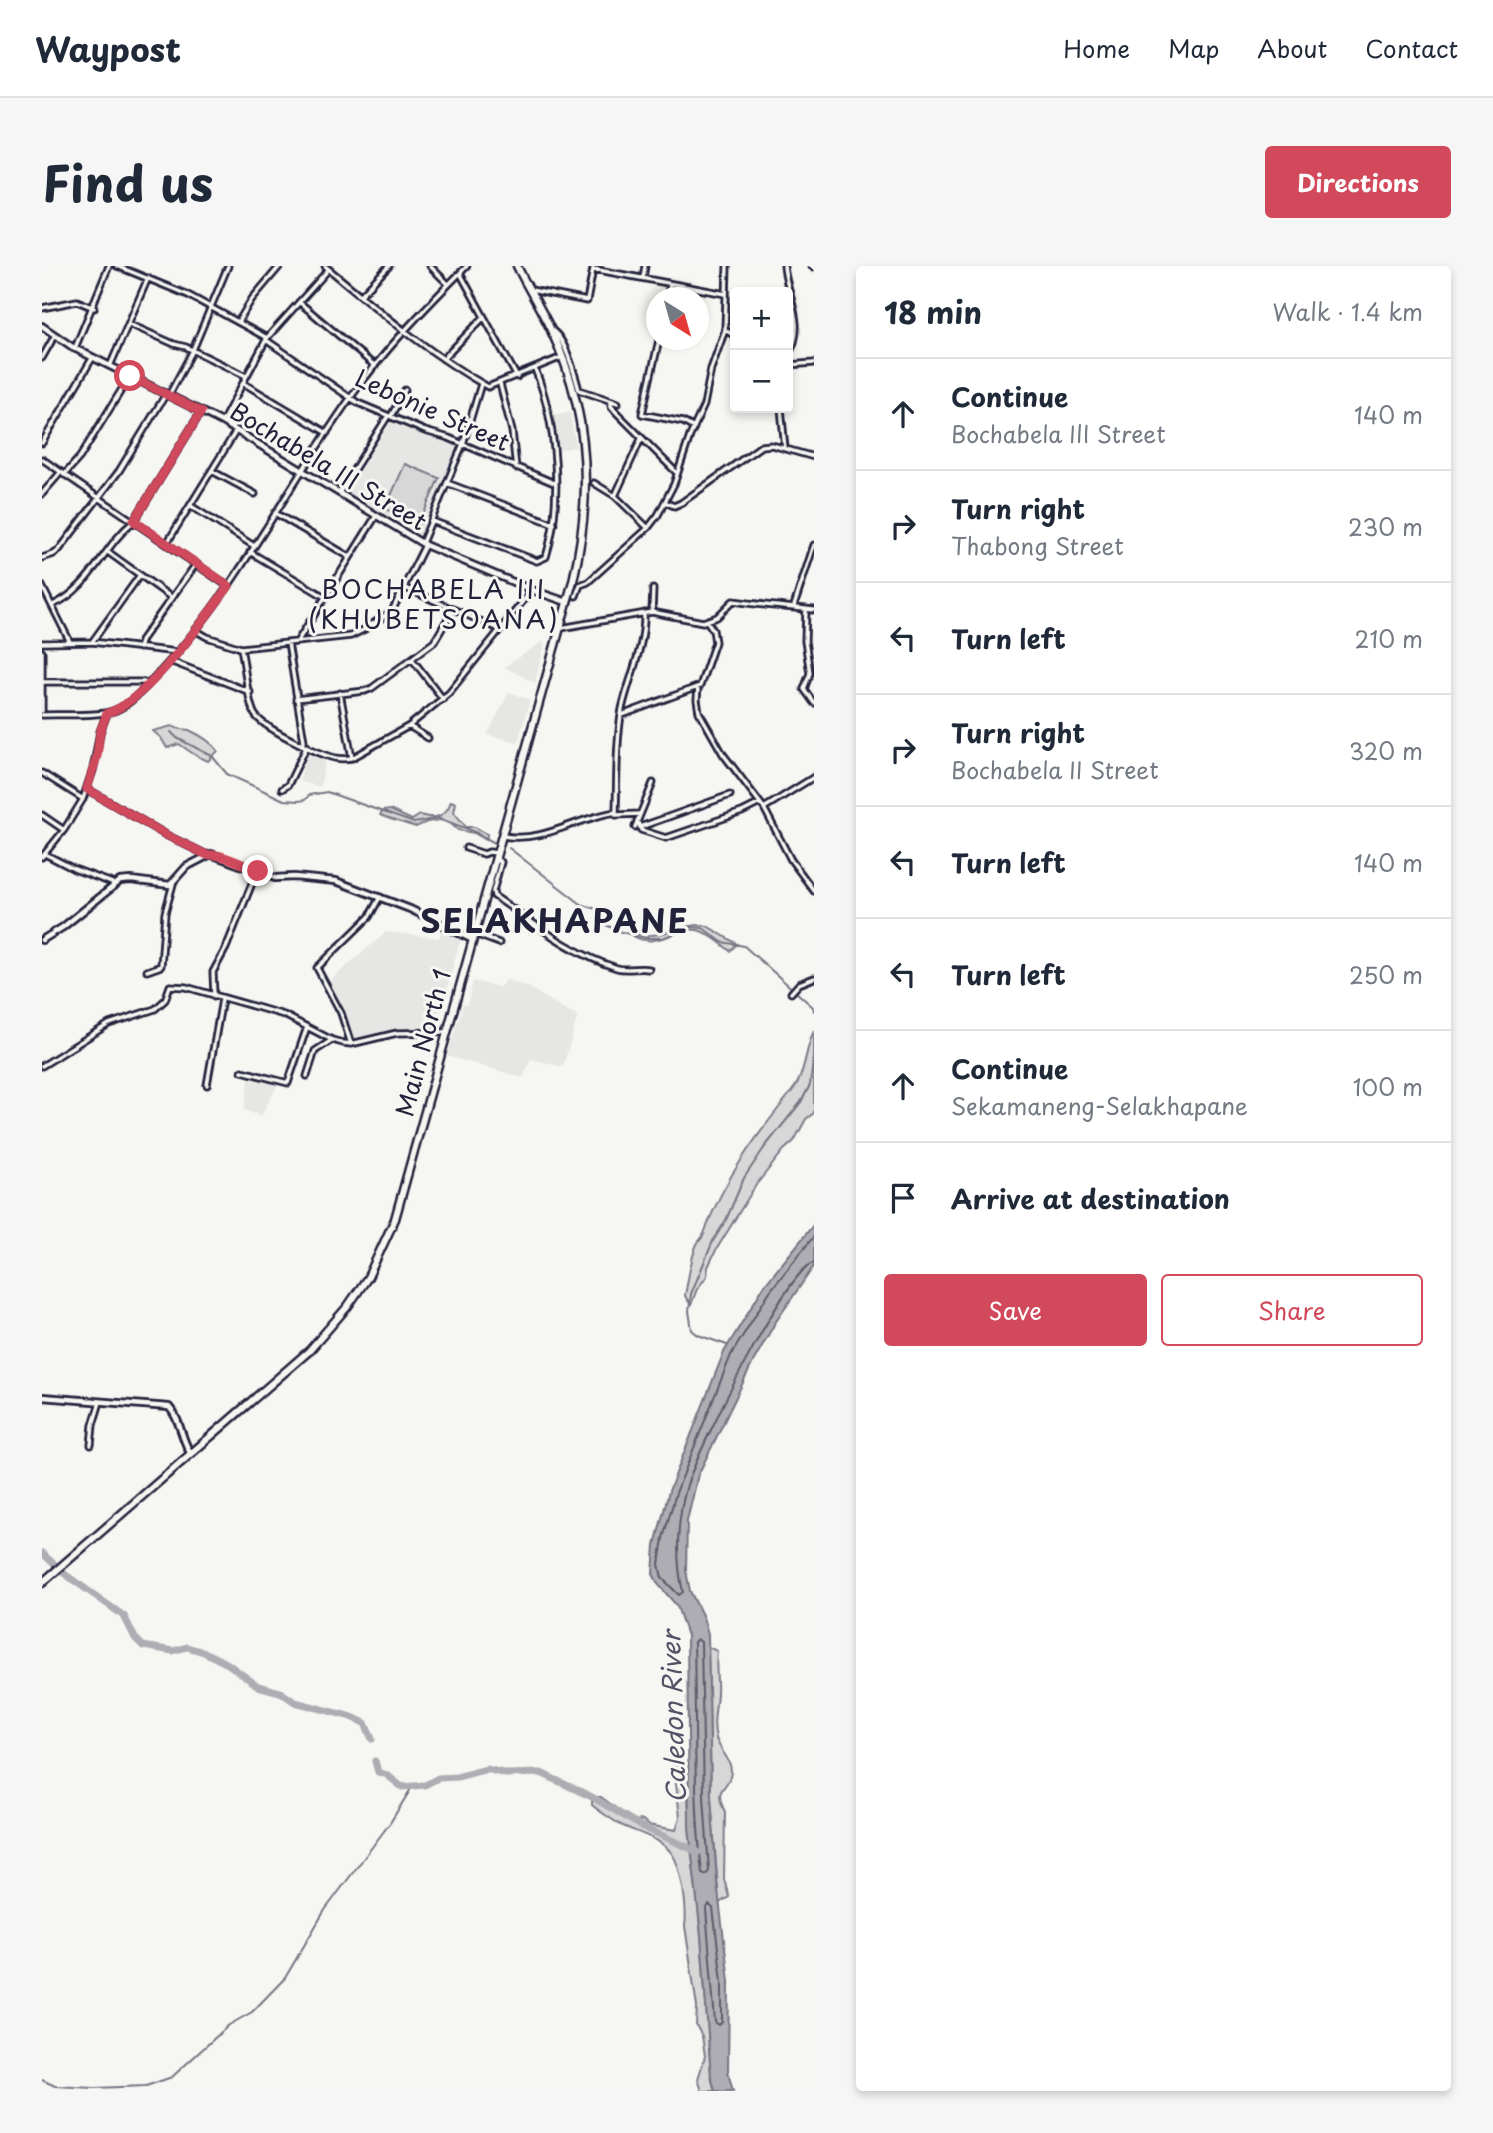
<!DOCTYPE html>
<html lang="en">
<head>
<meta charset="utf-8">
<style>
  body { margin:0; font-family:"Playpen Sans",sans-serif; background:#f6f6f7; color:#1f2937 }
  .controls { position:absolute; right:21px; top:21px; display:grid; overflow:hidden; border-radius:7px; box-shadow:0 4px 10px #0003 }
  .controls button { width:63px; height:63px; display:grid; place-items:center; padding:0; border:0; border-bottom:2px solid #e0e1e3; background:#fff; color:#1f2937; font:35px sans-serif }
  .compass { position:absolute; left:604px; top:21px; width:63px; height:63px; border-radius:50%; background:#fff; box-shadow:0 4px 10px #0003; rotate:143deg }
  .stop { position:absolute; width:21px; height:21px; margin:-16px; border:5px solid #d1495b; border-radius:50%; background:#fff }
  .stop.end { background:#d1495b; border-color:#fff; box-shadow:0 2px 7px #0008 }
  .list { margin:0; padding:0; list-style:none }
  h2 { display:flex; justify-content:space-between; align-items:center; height:91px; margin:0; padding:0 28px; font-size:30px }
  h2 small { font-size:23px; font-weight:400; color:#747a83 }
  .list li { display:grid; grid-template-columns:46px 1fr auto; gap:21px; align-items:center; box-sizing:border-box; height:112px; padding:0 28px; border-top:2px solid #e0e1e3 }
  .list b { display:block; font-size:26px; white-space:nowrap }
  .list p { margin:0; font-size:23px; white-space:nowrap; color:#747a83 }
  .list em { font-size:23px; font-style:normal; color:#747a83 }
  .actions { display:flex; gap:14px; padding:21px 28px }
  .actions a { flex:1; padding:16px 0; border:2px solid #d1495b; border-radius:7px; text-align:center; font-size:24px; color:#d1495b }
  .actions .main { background:#d1495b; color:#fff }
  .icon { flex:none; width:38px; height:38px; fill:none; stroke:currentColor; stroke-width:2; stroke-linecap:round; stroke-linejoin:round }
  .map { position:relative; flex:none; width:772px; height:1825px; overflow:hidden; border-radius:7px }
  header { display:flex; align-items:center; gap:42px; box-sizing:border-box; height:98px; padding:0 35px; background:#fff; border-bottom:2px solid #e0e1e3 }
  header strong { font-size:33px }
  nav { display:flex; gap:38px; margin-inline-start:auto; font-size:24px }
  .intro { display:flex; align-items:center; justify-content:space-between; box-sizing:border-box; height:168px; padding:0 42px }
  h1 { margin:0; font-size:49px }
  .button { padding:18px 32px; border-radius:7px; background:#d1495b; color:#fff; font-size:24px; font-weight:700 }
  main { display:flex; gap:42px; padding:0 42px }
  aside { flex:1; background:#fff; border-radius:7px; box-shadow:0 4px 10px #0003 }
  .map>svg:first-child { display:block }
  .built { fill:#e6e6e4 }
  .green { fill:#d7d7d7; stroke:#7c7c89; stroke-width:2 }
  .water { fill:#adadb3; stroke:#757583; stroke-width:2 }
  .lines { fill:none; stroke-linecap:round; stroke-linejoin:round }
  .shore { stroke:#5a5a6b; stroke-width:2 }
  .stream { stroke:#757583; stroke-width:2 }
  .river { stroke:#adadb3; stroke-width:7 }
  .minor-casing { stroke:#22223b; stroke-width:9 }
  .tertiary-casing { stroke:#22223b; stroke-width:10 }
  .primary-casing { stroke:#22223b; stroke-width:11 }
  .minor { stroke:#f6f6f2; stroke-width:3.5 }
  .tertiary { stroke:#f6f6f2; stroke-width:4.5 }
  .primary { stroke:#f6f6f2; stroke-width:6 }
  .route { stroke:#d1495b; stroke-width:9 }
  .labels { text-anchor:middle; stroke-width:6; stroke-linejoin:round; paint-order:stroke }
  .street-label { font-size:24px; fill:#22223b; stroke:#f6f6f2 }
  .neighbourhood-label { font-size:26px; letter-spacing:2px; fill:#22223b; stroke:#f6f6f2 }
  .water-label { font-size:26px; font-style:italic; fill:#535365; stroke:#f6f6f2 }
  .district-label { font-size:32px; font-weight:bold; letter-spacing:2px; fill:#22223b; stroke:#f6f6f2 }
</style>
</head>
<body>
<header>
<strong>Waypost</strong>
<nav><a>Home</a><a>Map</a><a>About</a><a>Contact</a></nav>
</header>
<div class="intro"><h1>Find us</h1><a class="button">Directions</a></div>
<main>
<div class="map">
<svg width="772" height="1825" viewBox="0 0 772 1825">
  <rect width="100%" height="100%" fill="#f6f6f2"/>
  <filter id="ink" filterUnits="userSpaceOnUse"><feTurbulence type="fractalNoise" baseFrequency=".0143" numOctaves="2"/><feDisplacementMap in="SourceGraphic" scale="14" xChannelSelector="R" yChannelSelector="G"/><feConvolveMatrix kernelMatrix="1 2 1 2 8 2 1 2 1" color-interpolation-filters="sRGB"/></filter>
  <g filter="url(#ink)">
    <path class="built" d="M 528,146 L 534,181 L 516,184 L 510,149 Z
      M 353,155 L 417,180 L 380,273 L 304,226 L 349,156 Z
      M 500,376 L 503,377 L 493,417 L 462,401 Z
      M 467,426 L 488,434 L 476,476 L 445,469 Z
      M 266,484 L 284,492 L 278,521 L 257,515 Z
      M 399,663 L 420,668 L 399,745 L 380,750 L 400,752 L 398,764 L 361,764 L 311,775 L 300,745 L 285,717 L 344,666 L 397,672 Z
      M 464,714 L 486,721 L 526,745 L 536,749 L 521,801 L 489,793 L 481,812 L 405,790 L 421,739 L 425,739 L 431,715 L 457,721 Z
      M 207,813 L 236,818 L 219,850 L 202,844 Z"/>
    <path class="green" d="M 363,198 L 397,212 L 377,258 L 343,243 Z
      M 130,460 C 136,464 140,462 147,464 C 158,469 169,475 176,485 L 166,495 L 153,489 L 137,478 L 125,482 L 119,472 L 111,465 Z
      M 409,535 L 414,537 L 412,546 L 424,561 L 433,561 L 445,568 L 444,574 L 432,567 L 416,564 L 408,557 L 398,554 L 385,556 L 374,561 C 367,559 343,552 338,549 L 341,545 L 348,544 L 370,554 L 378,549 C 393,554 404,551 409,535 Z
      M 659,659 L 665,660 L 695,678 L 688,685 C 680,678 665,666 655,664 C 634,660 615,684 591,670 L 593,667 C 616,675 635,659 659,659 Z
      M 772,765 L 772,847 L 764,853 L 752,875 L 742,884 L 714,919 L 674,984 L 666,1001 L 665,1010 L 655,1023 L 649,1039 L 643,1030 C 645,1018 650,989 655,978 C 658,974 662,970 663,965 C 683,911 715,869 750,825 C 763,810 763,783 772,765 Z
      M 666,1381 L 675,1385 C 673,1400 676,1414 675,1428 C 674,1443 670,1457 674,1472 C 677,1484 690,1494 689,1506 C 687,1525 670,1519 683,1546 L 682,1613 L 687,1631 L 677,1637 L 669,1531 Z
      M 632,1501 L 639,1501 L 642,1523 L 646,1529 L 649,1581 L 659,1669 L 669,1810 L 673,1825 L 660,1825 L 656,1813 L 663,1790 L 660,1770 L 654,1759 L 655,1741 L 643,1660 C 645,1647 643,1635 641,1622 C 639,1612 637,1600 632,1591 C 622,1572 594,1567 577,1558 C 568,1552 558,1546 550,1539 L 550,1531 L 559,1531 L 591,1555 L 601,1554 L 606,1559 L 634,1564 L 638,1551 Z"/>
    <path class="water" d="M 772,958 L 772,1000 L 733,1057 L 711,1096 L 656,1209 L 645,1255 L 644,1305 L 648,1325 L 661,1351 L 666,1369 L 669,1531 L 675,1617 L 687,1715 L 686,1807 L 691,1825 L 673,1825 L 669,1810 L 659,1669 L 647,1562 L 645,1370 L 635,1340 L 616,1318 L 611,1308 L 613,1279 L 627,1225 L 682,1086 L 722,1020 Z"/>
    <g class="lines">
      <path class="shore" d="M 772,970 L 728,1025 L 689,1089 L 634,1227 L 621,1272 L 617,1298 L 620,1312 L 637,1329 L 641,1326 C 633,1292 635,1253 645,1219 C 655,1187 746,1000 772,997
        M 655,1373 L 659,1376 L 662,1531 L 667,1605 L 664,1609 L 660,1607 C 651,1530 654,1454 652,1376 Z
        M 667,1639 L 671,1642 L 680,1715 L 680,1756 L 677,1759 L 673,1756 L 664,1643 Z"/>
      <path class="stream" d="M 129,466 L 135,472 L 170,490 L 185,508 L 242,534 L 256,535 L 263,534 L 267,529 L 285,526 L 372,557 L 396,552 L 431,565 L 453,577
        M 467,582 L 539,638 L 554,643 L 564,659 L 579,666 L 603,672 L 621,672 L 649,661 L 661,662 L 680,676 L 702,680 L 771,741 L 772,745
        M 685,1079 L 656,1069 L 650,1064 L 647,1045 L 649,1028 L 671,975 L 684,954 L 702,912 L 722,882 L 759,836 L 768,819 L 772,787
        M 0,1814 L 13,1820 L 52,1822 L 104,1820 L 130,1811 L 187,1759 L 210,1746 L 243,1712 L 283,1644 L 348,1557 L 370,1521"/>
      <path class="river" d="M 0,1287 L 24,1309 L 82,1350 L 93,1372 L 101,1380 L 131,1385 L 145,1381 L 162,1386 L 186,1398 L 216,1420 L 238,1426 L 253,1436 L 310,1451 L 323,1457 L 330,1473
        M 333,1495 L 336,1506 L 345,1509 L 360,1521 L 383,1519 L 396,1512 L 415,1511 L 445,1503 L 464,1508 L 499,1507 L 550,1531 L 599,1560 L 656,1586"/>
      <g class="minor-casing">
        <path id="minor" d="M 75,0 L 146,29 L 225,72
          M 283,0 C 335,43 387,88 446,121 L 520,91
          M 388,0 L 406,18
          M 742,0 C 745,32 765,59 746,89
          M 770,0 L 772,1
          M 418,7 L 475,111
          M 601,12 L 603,0
          M 489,24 L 545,35 L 551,3 L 684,28
          M 319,29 L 347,0
          M 625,32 L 628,18
          M 257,36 L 333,100
          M 0,42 L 35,35 L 52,42
          M 196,56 L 210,33 L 238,0
          M 87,58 L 132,78 L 144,81 L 204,110
          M 509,64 C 523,70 533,109 537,124 L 576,137
          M 683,64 L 693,70
          M 224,74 L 316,137 L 383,165 L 407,172 L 512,217
          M 617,74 L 600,148 L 641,156 L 652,162
          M 33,82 L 67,0
          M 0,92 L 13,69
          M 401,93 L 442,51
          M 746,99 L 772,97
          M 68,100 L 106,12
          M 201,117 L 285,167
          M 458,118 L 470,165 L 474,202
          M 127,129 L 150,86 L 186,0
          M 569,135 L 569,140 L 575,147 L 635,207
          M 739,142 L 743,183
          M 349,150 L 363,124
          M 180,156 L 225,72 L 287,3
          M 0,177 L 51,91
          M 0,193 L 186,320
          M 170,205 L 213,228
          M 22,209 L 38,191 L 88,110
          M 405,217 L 512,258
          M 552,217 L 573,230 L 606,262
          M 297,227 L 346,150
          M 0,228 L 19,206
          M 573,230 L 599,173
          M 623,236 L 632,240 L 639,237 L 719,180 L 730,179 L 772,191
          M 149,240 L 212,280
          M 233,247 L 308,291
          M 390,255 L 495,295 L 504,291 C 521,236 515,157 493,103
          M 125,277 L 194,165
          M 380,277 L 421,178 L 439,118
          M 66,286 L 130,332
          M 208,286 L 283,331
          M 0,292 L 12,288 L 17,284 L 77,205 L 124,128
          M 0,320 L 28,376
          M 363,322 L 459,364
          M 534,330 L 538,319 L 546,316 L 606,262 L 616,249 L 632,218 L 648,170 L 662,139 L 669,103 L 683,64 L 685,0
          M 11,339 C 49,322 61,280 92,255 L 159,146
          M 752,340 L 772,279
          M 764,343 L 763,375 L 768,407 L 762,423 L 772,437
          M 610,346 L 611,323
          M 519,362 L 610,346 L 661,356 L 675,351 L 691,335 C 718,339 745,341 772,344
          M 153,364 L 165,371 L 199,382 L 309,370 L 323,363 L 350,345 L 383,279
          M 50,376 L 98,309
          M 255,376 L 334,250
          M 0,377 L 50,376 L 135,386
          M 246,377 L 262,475 L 260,478
          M 97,382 L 100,373 L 154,298
          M 199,382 C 203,400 205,432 212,447 C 219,462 277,488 293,492 C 299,493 304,493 310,492 L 367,460 L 407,427 L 490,324
          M 0,386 L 0,445
          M 370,393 L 401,433
          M 128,395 L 208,426
          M 1,416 L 102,416 L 105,419
          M 656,421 L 655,434 L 657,446 L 681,488 L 722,542 L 749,594 L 772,625
          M 298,427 L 310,492
          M 254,433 L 323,425 L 330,422 L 392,376 L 411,344
          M 0,449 C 18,448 59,451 74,444 C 90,438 106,418 118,406 C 195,324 244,222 309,131 C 343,83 384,41 425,0
          M 580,449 L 658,420 L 673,376 L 671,364 L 665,355
          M 367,460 L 386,472
          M 0,507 L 41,533
          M 45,523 L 124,569 L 165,589
          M 240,523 L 246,519 L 265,480
          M 722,542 L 772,511
          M 574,546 L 574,549 L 597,548
          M 0,549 L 22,564
          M 595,555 L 598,561 L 688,529
          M 593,561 L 611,517
          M 598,561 L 599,564 L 624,572 L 700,546 L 718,537
          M 461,570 C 503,577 533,552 574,546 C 575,511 574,477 580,443 C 587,411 603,381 602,347
          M 424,582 L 442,588 L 447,586 L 455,587
          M 3,588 L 32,603 L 70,617 L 72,621
          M 0,591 L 22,564 L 41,533 L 51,504 L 58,466 L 65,447
          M 454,593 L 459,596 L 451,625 L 452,630 C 491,656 529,688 575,702 C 585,705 597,701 607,703
          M 433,668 L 457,677
          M 105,705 L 119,700 L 123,647 L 131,618
          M 749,727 L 757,718 L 772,712
          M 172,730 L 171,706 L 184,682 L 215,605
          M 309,778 L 299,747 L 275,702 L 327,651 L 338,631
          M 0,800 L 67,758 L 113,743 L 123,734 L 128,720 L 144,721 L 242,749 L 290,774 L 301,777 L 309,778 L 355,767 L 404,766
          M 200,805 L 246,817 L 265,761
          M 265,810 L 273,785 L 290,774
          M 165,819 L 180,733
          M 49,1179 L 51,1159 L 58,1136"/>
      </g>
      <g class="tertiary-casing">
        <path id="tertiary" d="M 0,60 L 32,82 L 180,156 L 383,279 L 490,324 L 525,336
          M 0,674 L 21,661 L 78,615 L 89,614 L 128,619 L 144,601 L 169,588 L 233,612 L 252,611 L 294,615 L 368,643 L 431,674
          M 0,1131 L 127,1141 C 139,1154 139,1173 149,1188"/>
      </g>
      <g class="primary-casing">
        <path id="primary" d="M 0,1317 L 267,1085 L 306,1040 L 326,1011 L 353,953 L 531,315 C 551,229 547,142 508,62 C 498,41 485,21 475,0"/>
      </g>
      <use href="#minor" class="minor"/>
      <use href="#tertiary" class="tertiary"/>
      <use href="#primary" class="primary"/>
    </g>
  </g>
  <g class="lines" filter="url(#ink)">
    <path class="route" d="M 88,110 L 159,146 L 92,255 L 187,320 C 162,353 104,437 65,447 L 58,466 L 55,490 L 45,523 L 124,569 L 165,589 C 181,587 201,599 216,605"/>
  </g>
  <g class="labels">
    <g class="street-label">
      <text transform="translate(390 145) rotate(24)" y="8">Lebonie Street</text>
      <text transform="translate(286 201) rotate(31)" y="8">Bochabela III Street</text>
      <text transform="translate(382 777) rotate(-75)" y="8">Main North 1</text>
    </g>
    <g class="neighbourhood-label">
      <text x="392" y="333">BOCHABELA III<tspan x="392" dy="30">(KHUBETSOANA)</tspan></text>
    </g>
    <g class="water-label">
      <text transform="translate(632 1451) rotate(-92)" y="9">Caledon River</text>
    </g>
    <g class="district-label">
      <text x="513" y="667">SELAKHAPANE</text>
    </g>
  </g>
</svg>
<div class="controls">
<button>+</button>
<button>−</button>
</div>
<svg class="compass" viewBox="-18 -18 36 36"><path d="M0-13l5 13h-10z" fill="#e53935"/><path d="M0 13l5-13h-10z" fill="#747a83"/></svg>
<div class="stop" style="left:88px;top:110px"></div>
<div class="stop end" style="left:216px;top:605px"></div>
</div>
<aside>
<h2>18 min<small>Walk · 1.4 km</small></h2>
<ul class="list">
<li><svg class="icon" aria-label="ahead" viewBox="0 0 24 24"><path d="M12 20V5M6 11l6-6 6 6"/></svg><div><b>Continue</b><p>Bochabela III Street</p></div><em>140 m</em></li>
<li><svg class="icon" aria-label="right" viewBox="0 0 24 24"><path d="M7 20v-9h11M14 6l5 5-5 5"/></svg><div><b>Turn right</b><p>Thabong Street</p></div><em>230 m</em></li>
<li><svg class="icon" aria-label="left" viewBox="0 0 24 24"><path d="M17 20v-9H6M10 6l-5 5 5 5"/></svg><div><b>Turn left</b></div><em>210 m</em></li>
<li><svg class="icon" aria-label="right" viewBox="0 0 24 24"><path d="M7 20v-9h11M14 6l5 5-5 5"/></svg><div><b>Turn right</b><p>Bochabela II Street</p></div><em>320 m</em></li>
<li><svg class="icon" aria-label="left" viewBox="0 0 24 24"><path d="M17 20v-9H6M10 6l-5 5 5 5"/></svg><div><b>Turn left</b></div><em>140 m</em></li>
<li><svg class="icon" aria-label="left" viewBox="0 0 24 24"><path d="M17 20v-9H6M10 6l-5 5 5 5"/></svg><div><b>Turn left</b></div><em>250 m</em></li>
<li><svg class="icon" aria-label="ahead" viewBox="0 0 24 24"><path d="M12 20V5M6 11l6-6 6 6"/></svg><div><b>Continue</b><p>Sekamaneng-Selakhapane</p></div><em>100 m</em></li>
<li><svg class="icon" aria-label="arrive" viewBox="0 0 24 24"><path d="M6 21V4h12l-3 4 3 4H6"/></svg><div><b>Arrive at destination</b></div></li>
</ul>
<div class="actions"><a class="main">Save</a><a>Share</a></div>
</aside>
</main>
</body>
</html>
